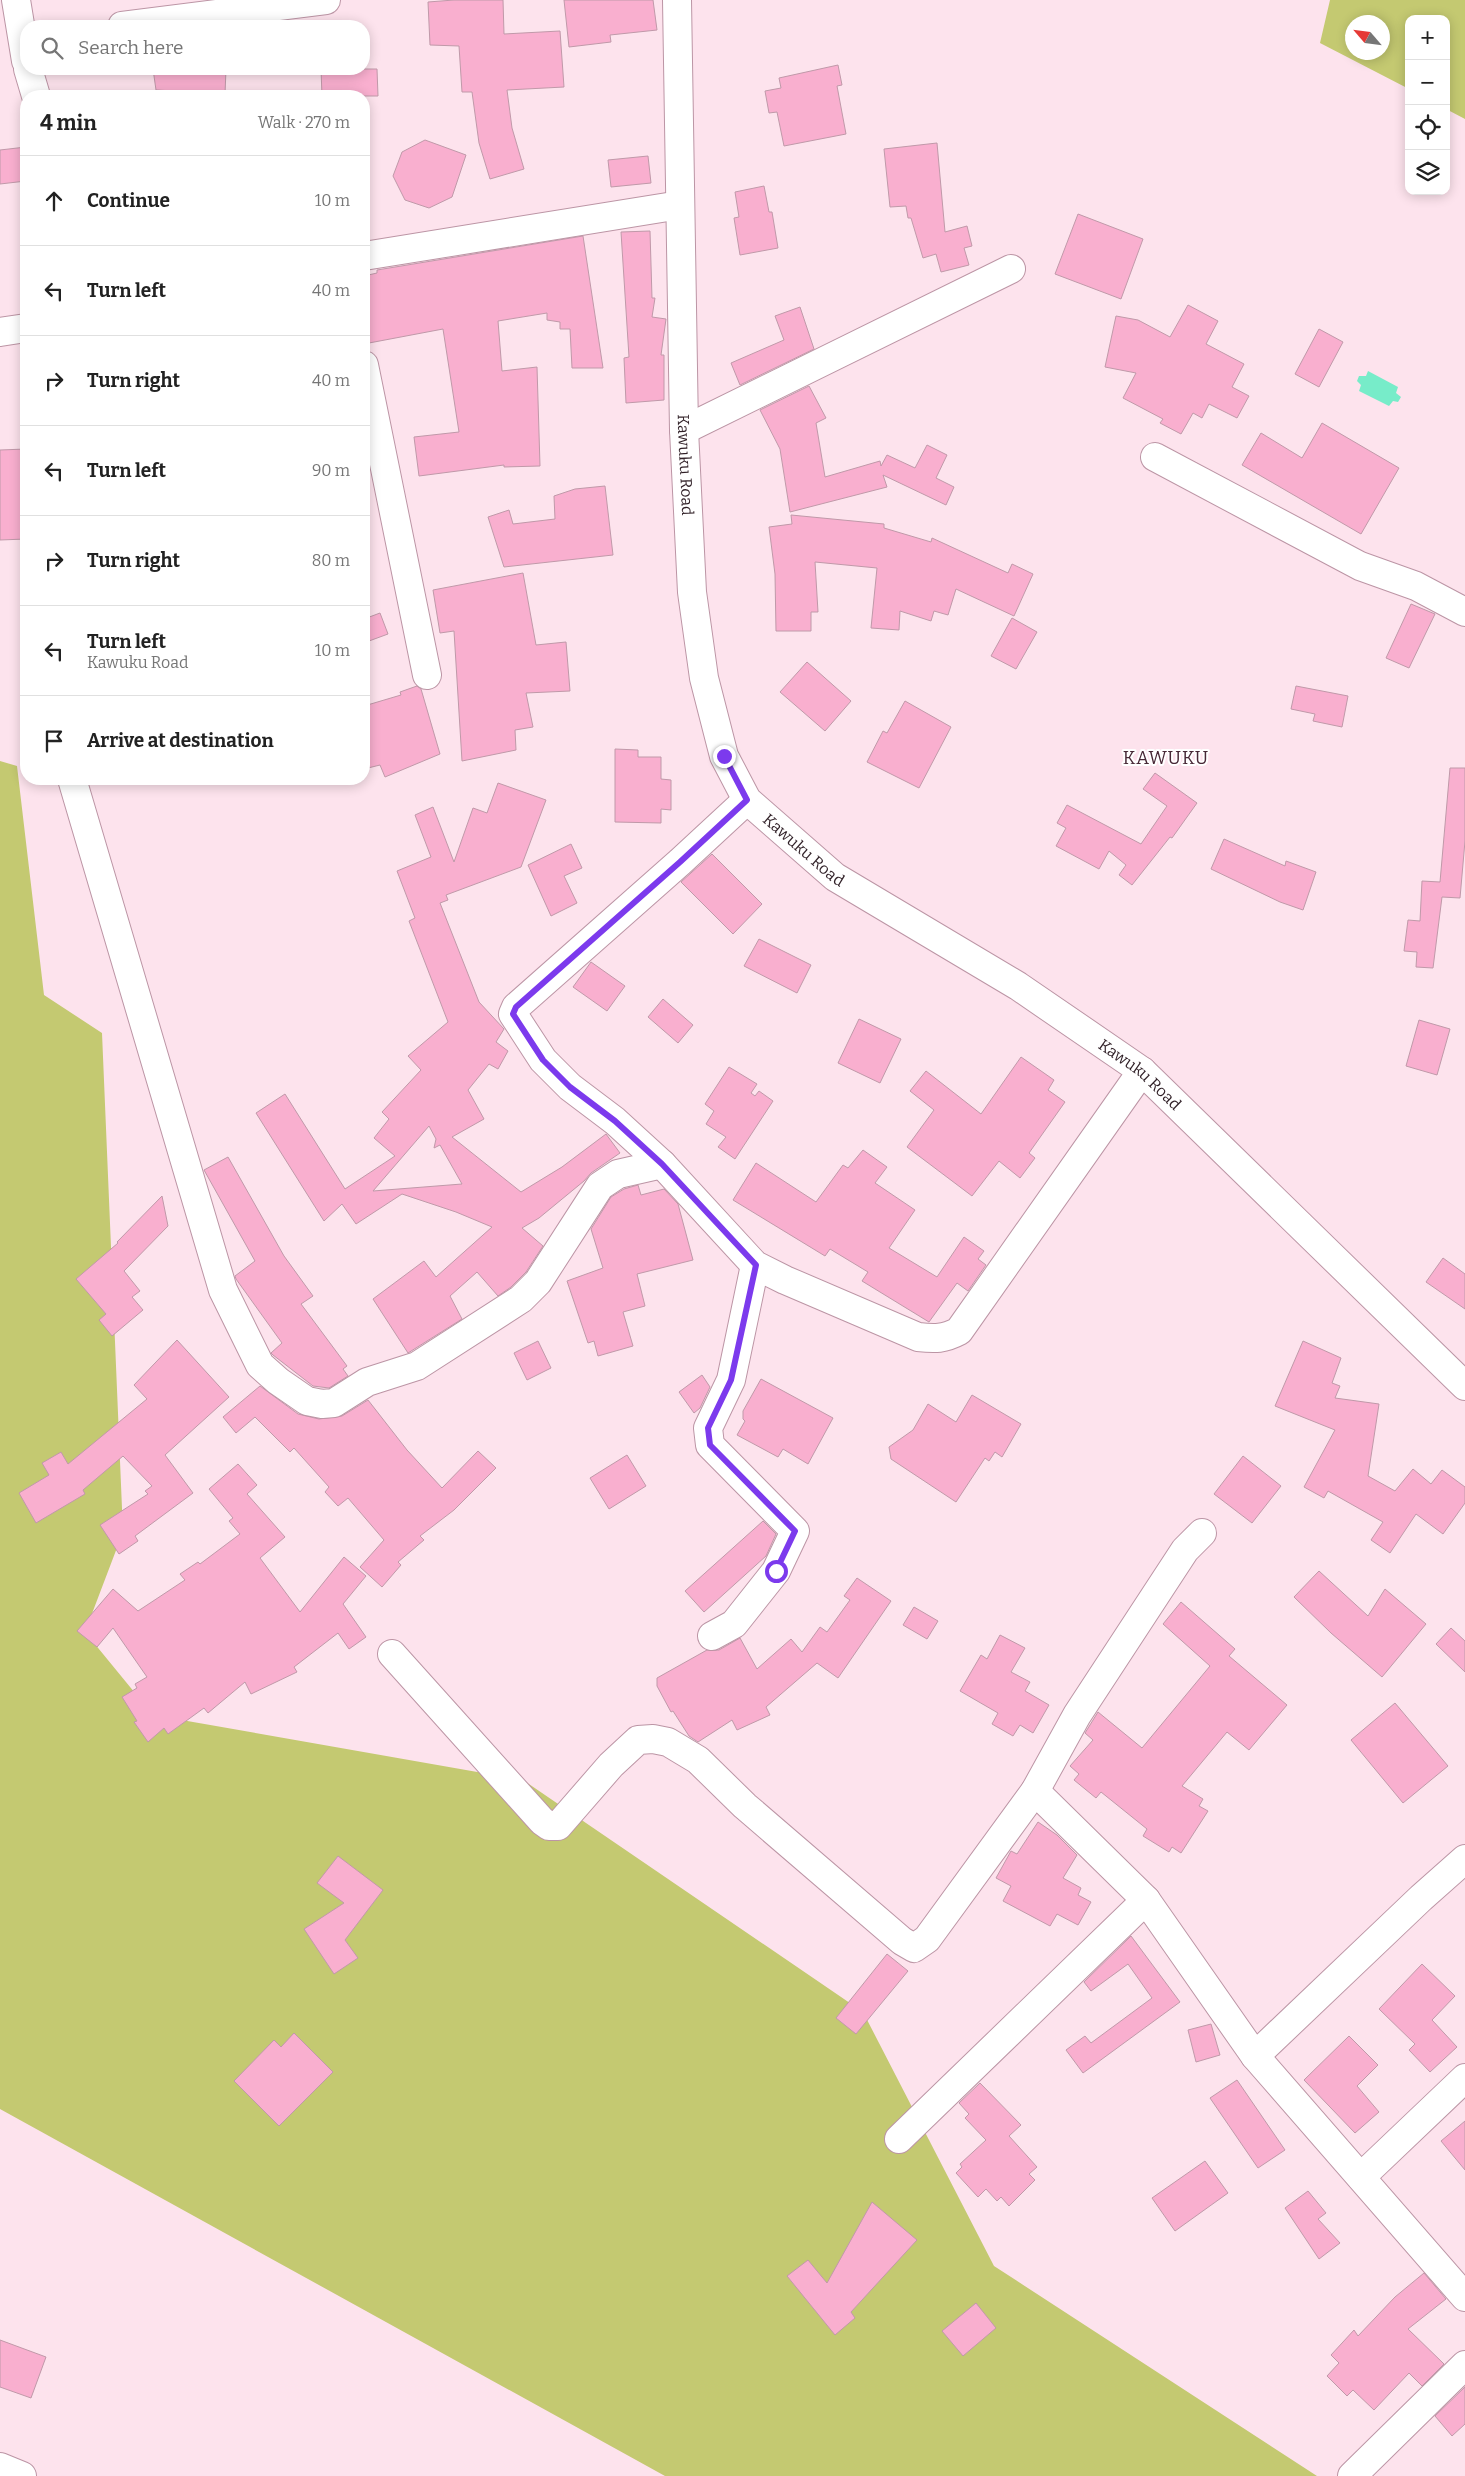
<!DOCTYPE html>
<html lang="en">
<head>
<meta charset="utf-8">
<style>
  body { margin:0; font-family:Bitter,serif; background:#f2f2f2; color:#222 }
  .controls { position:absolute; right:15px; top:15px; display:grid; overflow:hidden; border-radius:10px; box-shadow:0 2px 12px #0003 }
  .controls button { width:45px; height:45px; display:grid; place-items:center; padding:0; border:0; border-bottom:1px solid #e0e0e0; background:#fff; color:#222; font:25px sans-serif }
  .compass { position:absolute; left:1345px; top:15px; width:45px; height:45px; border-radius:50%; background:#fff; box-shadow:0 2px 12px #0003; rotate:298deg }
  .stop { position:absolute; width:15px; height:15px; margin:-11px; border:4px solid #7c3aed; border-radius:50%; background:#fff }
  .stop.end { background:#7c3aed; border-color:#fff; box-shadow:0 1px 5px #0008 }
  .list { margin:0; padding:0; list-style:none }
  h2 { display:flex; justify-content:space-between; align-items:center; height:65px; margin:0; padding:0 20px; font-size:21px }
  h2 small { font-size:16px; font-weight:400; color:#767676 }
  .list li { display:grid; grid-template-columns:32px 1fr auto; gap:15px; align-items:center; box-sizing:border-box; height:90px; padding:0 20px; border-top:1px solid #e0e0e0 }
  .list b { display:block; font-size:19px; white-space:nowrap }
  .list p { margin:0; font-size:16px; white-space:nowrap; color:#767676 }
  .list em { font-size:16px; font-style:normal; color:#767676 }
  .icon { flex:none; width:28px; height:28px; fill:none; stroke:currentColor; stroke-width:2; stroke-linecap:round; stroke-linejoin:round }
  .map { position:relative; flex:none; width:1465px; height:2476px; overflow:hidden }
  .search { position:absolute; background:#fff; box-shadow:0 2px 12px #0003; left:20px; top:20px; width:350px; height:55px; display:flex; align-items:center; gap:12px; box-sizing:border-box; padding:0 18px; border-radius:20px; color:#767676; font-size:19px }
  .panel { position:absolute; background:#fff; box-shadow:0 2px 12px #0003; left:20px; top:90px; width:350px; height:695px; border-radius:20px }
  .map>svg:first-child { display:block }
  .green { fill:#c4c971; fill-rule:evenodd }
  .water { fill:#77ecc9 }
  .building { fill:#f9afcf; stroke:#c099a9; fill-rule:evenodd }
  .lines { fill:none; stroke-linecap:round; stroke-linejoin:round }
  .minor-casing { stroke:#bc95a5; stroke-width:30 }
  .minor { stroke:#fff; stroke-width:28 }
  .route { stroke:#7c3aed; stroke-width:6 }
  .labels { text-anchor:middle; stroke-width:4; stroke-linejoin:round; paint-order:stroke }
  .street-label { font-size:16px; fill:#2f1f26; stroke:#fff }
  .neighbourhood-label { font-size:18px; letter-spacing:1px; fill:#472836; stroke:#fff }
</style>
</head>
<body>
<div class="map">
<svg width="1465" height="2476" viewBox="0 0 1465 2476">
  <rect width="100%" height="100%" fill="#fde3ed"/>
  <path class="green" d="M 1330,0 L 1465,0 L 1465,119 L 1446,109 L 1446,19 L 1409,19 L 1409,89 L 1320,43 ZM 1382,22 L 1382,52 L 1352,52 L 1352,22 Z
    M 0,761 L 17,766 L 44,995 L 102,1033 L 123,1532 L 85,1632 L 153,1715 L 523,1780 L 863,2012 L 994,2266 L 1317,2476 L 665,2476 L 0,2109 Z"/>
  <path class="water" d="M 1368,371 L 1398,387 L 1396,393 L 1401,397 L 1398,402 L 1393,401 L 1389,406 L 1359,391 L 1361,385 L 1357,381 L 1359,376 L 1366,376 Z"/>
  <path class="building" d="M 454,0 L 503,0 L 504,34 L 560,31 L 564,87 L 507,90 L 512,128 L 524,169 L 490,179 L 479,143 L 472,92 L 462,92 L 459,46 L 430,45 L 428,2 Z
    M 564,0 L 653,0 L 657,30 L 610,35 L 611,42 L 569,47 Z
    M 838,65 L 842,85 L 837,86 L 846,134 L 784,146 L 777,112 L 769,113 L 765,91 L 781,88 L 779,78 Z
    M 153,69 L 226,69 L 225,94 L 156,90 Z
    M 321,69 L 377,69 L 378,96 L 322,96 Z
    M 425,140 L 466,155 L 452,197 L 429,208 L 405,200 L 393,176 L 402,152 Z
    M 937,143 L 945,232 L 967,226 L 972,246 L 964,248 L 969,265 L 941,272 L 936,254 L 923,258 L 911,218 L 908,218 L 906,206 L 890,207 L 884,149 Z
    M 26,147 L 26,181 L 0,184 L 0,150 Z
    M 648,156 L 651,183 L 611,187 L 608,160 Z
    M 764,186 L 769,212 L 772,212 L 778,248 L 740,255 L 734,218 L 739,217 L 735,192 Z
    M 1078,214 L 1143,239 L 1121,299 L 1055,274 Z
    M 650,231 L 652,298 L 655,298 L 652,317 L 666,319 L 661,355 L 664,355 L 664,400 L 626,403 L 624,358 L 629,357 L 621,232 Z
    M 583,236 L 603,368 L 572,368 L 570,329 L 560,329 L 560,322 L 547,320 L 547,313 L 498,321 L 502,371 L 537,367 L 540,466 L 504,467 L 504,465 L 419,476 L 414,437 L 459,432 L 443,329 L 369,343 L 364,320 L 364,276 L 377,273 L 377,270 Z
    M 1188,305 L 1218,321 L 1206,344 L 1244,364 L 1232,387 L 1249,396 L 1237,418 L 1209,404 L 1202,418 L 1193,413 L 1181,434 L 1160,423 L 1163,419 L 1123,398 L 1136,373 L 1105,367 L 1116,316 L 1138,320 L 1170,337 Z
    M 800,307 L 814,349 L 740,385 L 731,363 L 784,340 L 775,316 Z
    M 1319,329 L 1343,342 L 1319,387 L 1295,374 Z
    M 809,386 L 826,418 L 816,423 L 825,477 L 880,461 L 881,466 L 887,455 L 915,468 L 927,445 L 947,455 L 936,478 L 954,487 L 946,505 L 883,475 L 887,487 L 790,512 L 780,449 L 760,410 Z
    M 1322,423 L 1399,468 L 1361,534 L 1242,465 L 1261,433 L 1302,458 Z
    M 26,449 L 26,539 L 0,540 L 0,450 Z
    M 605,486 L 613,555 L 504,567 L 488,517 L 509,510 L 513,524 L 555,519 L 554,496 L 575,489 Z
    M 791,515 L 884,524 L 884,528 L 931,542 L 932,538 L 1008,573 L 1012,564 L 1033,574 L 1014,616 L 956,589 L 948,615 L 934,611 L 931,621 L 900,611 L 899,630 L 871,628 L 877,568 L 815,562 L 818,612 L 811,612 L 811,631 L 776,631 L 775,574 L 769,527 L 792,524 Z
    M 523,573 L 536,645 L 566,642 L 570,691 L 526,693 L 533,727 L 515,730 L 516,750 L 462,761 L 454,631 L 440,633 L 433,590 Z
    M 1411,604 L 1435,614 L 1409,668 L 1386,658 Z
    M 380,613 L 388,634 L 369,641 L 364,619 Z
    M 1012,618 L 1037,632 L 1016,669 L 991,656 Z
    M 807,662 L 851,701 L 825,731 L 780,692 Z
    M 417,686 L 421,689 L 440,754 L 385,777 L 380,765 L 364,769 L 364,706 L 401,695 L 400,692 Z
    M 1296,686 L 1348,696 L 1342,727 L 1313,721 L 1315,714 L 1291,709 Z
    M 905,701 L 951,727 L 919,788 L 867,762 L 883,731 L 887,733 Z
    M 615,749 L 638,750 L 638,757 L 661,757 L 661,779 L 671,780 L 671,810 L 661,809 L 661,823 L 615,822 Z
    M 1450,768 L 1465,768 L 1465,841 L 1460,898 L 1442,897 L 1433,968 L 1416,967 L 1417,952 L 1404,951 L 1408,920 L 1420,921 L 1422,881 L 1440,882 Z
    M 1155,773 L 1197,803 L 1172,838 L 1170,837 L 1132,885 L 1119,875 L 1126,865 L 1109,851 L 1099,869 L 1056,846 L 1066,828 L 1057,823 L 1067,805 L 1141,844 L 1167,806 L 1143,789 Z
    M 498,783 L 546,800 L 521,867 L 446,895 L 448,900 L 440,903 L 479,1002 L 504,1029 L 496,1042 L 508,1051 L 498,1069 L 489,1064 L 468,1090 L 484,1119 L 452,1137 L 521,1192 L 562,1167 L 606,1134 L 620,1153 L 591,1173 L 584,1181 L 539,1218 L 522,1228 L 543,1246 L 526,1272 L 511,1287 L 498,1296 L 477,1272 L 450,1296 L 462,1319 L 408,1353 L 373,1299 L 424,1261 L 436,1277 L 492,1227 L 456,1212 L 402,1194 L 356,1224 L 342,1204 L 324,1221 L 256,1113 L 285,1094 L 345,1189 L 395,1156 L 374,1138 L 389,1119 L 382,1112 L 421,1070 L 408,1056 L 448,1022 L 409,921 L 415,918 L 397,871 L 431,857 L 415,815 L 433,807 L 454,862 L 473,808 L 487,813 ZM 429,1126 L 436,1139 L 434,1148 L 440,1145 L 462,1184 L 373,1191 Z
    M 1224,839 L 1285,866 L 1286,861 L 1316,872 L 1303,910 L 1280,902 L 1211,869 Z
    M 571,844 L 582,868 L 564,876 L 577,903 L 551,916 L 528,865 Z
    M 712,854 L 762,904 L 733,934 L 681,882 Z
    M 759,939 L 811,965 L 797,993 L 744,966 Z
    M 591,962 L 625,986 L 607,1011 L 573,987 Z
    M 663,999 L 693,1025 L 678,1043 L 648,1017 Z
    M 859,1019 L 901,1039 L 880,1083 L 838,1063 Z
    M 1419,1020 L 1450,1029 L 1437,1075 L 1406,1066 Z
    M 1021,1057 L 1054,1080 L 1048,1090 L 1065,1102 L 1029,1153 L 1035,1158 L 1020,1178 L 999,1161 L 972,1196 L 907,1147 L 934,1110 L 910,1091 L 926,1071 L 981,1114 Z
    M 729,1067 L 757,1084 L 751,1093 L 755,1096 L 759,1091 L 773,1101 L 735,1159 L 718,1147 L 726,1137 L 706,1124 L 714,1111 L 705,1104 Z
    M 863,1150 L 887,1167 L 875,1183 L 915,1210 L 889,1248 L 937,1277 L 964,1237 L 984,1251 L 978,1259 L 986,1265 L 968,1291 L 957,1283 L 929,1322 L 862,1281 L 868,1272 L 830,1249 L 825,1256 L 733,1200 L 756,1163 L 816,1202 L 843,1165 L 848,1168 Z
    M 228,1157 L 284,1256 L 313,1296 L 301,1304 L 347,1366 L 343,1369 L 348,1376 L 329,1388 L 313,1386 L 273,1355 L 271,1353 L 282,1343 L 236,1279 L 235,1276 L 255,1261 L 204,1170 Z
    M 638,1185 L 641,1195 L 664,1189 L 678,1204 L 693,1260 L 637,1274 L 645,1306 L 623,1312 L 633,1346 L 598,1356 L 594,1341 L 588,1343 L 567,1281 L 603,1268 L 591,1229 L 611,1197 L 624,1189 Z
    M 162,1196 L 168,1226 L 124,1271 L 140,1291 L 132,1297 L 143,1310 L 112,1336 L 99,1320 L 106,1314 L 76,1279 L 118,1243 L 117,1242 Z
    M 1443,1258 L 1465,1274 L 1465,1309 L 1426,1282 Z
    M 177,1340 L 229,1397 L 165,1455 L 193,1493 L 135,1536 L 138,1541 L 119,1554 L 100,1525 L 148,1494 L 145,1491 L 152,1486 L 123,1456 L 83,1490 L 85,1494 L 36,1523 L 19,1493 L 49,1475 L 42,1463 L 61,1452 L 68,1464 L 147,1399 L 134,1385 Z
    M 538,1341 L 551,1368 L 527,1380 L 514,1353 Z
    M 1303,1341 L 1341,1358 L 1332,1383 L 1340,1386 L 1335,1398 L 1379,1404 L 1368,1476 L 1395,1491 L 1413,1469 L 1431,1484 L 1442,1470 L 1465,1487 L 1465,1503 L 1443,1534 L 1416,1514 L 1390,1553 L 1371,1540 L 1383,1522 L 1328,1491 L 1324,1498 L 1304,1487 L 1335,1430 L 1275,1406 Z
    M 702,1375 L 710,1387 L 700,1408 L 694,1413 L 679,1392 Z
    M 761,1379 L 833,1418 L 808,1464 L 783,1449 L 778,1457 L 737,1435 L 745,1421 L 743,1419 L 743,1411 Z
    M 260,1386 L 298,1414 L 319,1419 L 342,1416 L 368,1400 L 407,1450 L 442,1488 L 478,1451 L 496,1468 L 454,1510 L 420,1536 L 424,1540 L 398,1562 L 401,1565 L 382,1587 L 360,1567 L 384,1540 L 348,1498 L 338,1506 L 325,1492 L 329,1487 L 294,1448 L 290,1452 L 255,1417 L 236,1433 L 223,1417 Z
    M 972,1395 L 1021,1424 L 1002,1457 L 995,1452 L 989,1461 L 985,1458 L 956,1502 L 891,1459 L 889,1447 L 913,1430 L 928,1404 L 956,1422 Z
    M 627,1455 L 646,1486 L 609,1509 L 590,1478 Z
    M 1243,1456 L 1281,1486 L 1252,1523 L 1214,1494 Z
    M 238,1464 L 257,1485 L 247,1494 L 285,1537 L 260,1558 L 300,1612 L 344,1557 L 366,1576 L 343,1604 L 366,1637 L 349,1649 L 338,1633 L 294,1667 L 297,1672 L 251,1694 L 245,1682 L 208,1713 L 204,1708 L 168,1734 L 164,1728 L 148,1742 L 134,1722 L 137,1721 L 122,1697 L 137,1688 L 135,1684 L 147,1677 L 113,1628 L 97,1647 L 77,1631 L 113,1589 L 138,1611 L 185,1580 L 180,1574 L 198,1562 L 200,1564 L 240,1534 L 229,1521 L 233,1518 L 209,1489 Z
    M 763,1521 L 776,1534 L 766,1556 L 704,1612 L 685,1591 Z
    M 1319,1571 L 1368,1616 L 1385,1589 L 1426,1624 L 1382,1677 L 1331,1633 L 1294,1597 Z
    M 857,1578 L 891,1601 L 838,1678 L 817,1663 L 766,1707 L 770,1715 L 737,1730 L 732,1720 L 698,1742 L 689,1736 L 673,1711 L 671,1712 L 657,1686 L 657,1678 L 707,1650 L 719,1650 L 740,1638 L 757,1669 L 791,1639 L 802,1652 L 820,1627 L 827,1632 L 850,1600 L 844,1596 Z
    M 1181,1602 L 1235,1649 L 1229,1656 L 1287,1705 L 1249,1750 L 1227,1732 L 1182,1786 L 1203,1799 L 1199,1806 L 1208,1811 L 1181,1853 L 1172,1847 L 1169,1852 L 1143,1836 L 1147,1829 L 1101,1792 L 1096,1798 L 1074,1780 L 1079,1774 L 1070,1766 L 1093,1740 L 1085,1733 L 1098,1712 L 1142,1748 L 1210,1666 L 1163,1624 Z
    M 914,1607 L 938,1621 L 927,1639 L 903,1625 Z
    M 1451,1628 L 1465,1641 L 1465,1672 L 1436,1644 Z
    M 1000,1635 L 1025,1648 L 1011,1672 L 1030,1682 L 1025,1691 L 1049,1705 L 1033,1733 L 1020,1725 L 1013,1736 L 992,1724 L 998,1713 L 960,1691 L 981,1655 L 987,1659 Z
    M 1395,1703 L 1448,1766 L 1403,1803 L 1351,1740 Z
    M 1038,1822 L 1057,1835 L 1077,1855 L 1063,1878 L 1081,1888 L 1078,1895 L 1091,1902 L 1078,1925 L 1057,1914 L 1050,1926 L 1003,1901 L 1011,1886 L 996,1878 L 1011,1851 L 1017,1854 Z
    M 338,1856 L 383,1890 L 345,1940 L 358,1958 L 334,1974 L 304,1929 L 344,1903 L 317,1883 Z
    M 1131,1936 L 1180,2002 L 1083,2073 L 1066,2050 L 1085,2036 L 1091,2043 L 1152,1998 L 1128,1964 L 1091,1991 L 1084,1982 Z
    M 887,1954 L 908,1971 L 856,2034 L 836,2018 Z
    M 1422,1964 L 1455,1996 L 1432,2020 L 1457,2047 L 1430,2072 L 1409,2050 L 1415,2044 L 1379,2009 Z
    M 1211,2024 L 1220,2055 L 1196,2062 L 1188,2030 Z
    M 294,2033 L 333,2072 L 279,2126 L 234,2081 L 274,2040 L 281,2047 Z
    M 1349,2036 L 1378,2065 L 1357,2086 L 1379,2112 L 1355,2133 L 1304,2080 Z
    M 1237,2080 L 1285,2150 L 1258,2168 L 1210,2098 Z
    M 980,2083 L 1021,2125 L 1009,2136 L 1037,2167 L 1029,2174 L 1035,2180 L 1009,2206 L 1001,2197 L 997,2201 L 986,2189 L 978,2197 L 956,2173 L 962,2167 L 960,2164 L 986,2140 L 965,2118 L 969,2114 L 959,2103 Z
    M 1465,2121 L 1465,2170 L 1441,2141 Z
    M 1205,2161 L 1228,2193 L 1175,2231 L 1152,2198 Z
    M 1308,2191 L 1326,2213 L 1318,2219 L 1340,2243 L 1319,2259 L 1285,2208 Z
    M 872,2202 L 917,2240 L 851,2312 L 855,2318 L 835,2335 L 787,2276 L 808,2260 L 827,2283 Z
    M 1424,2273 L 1446,2299 L 1408,2329 L 1444,2364 L 1422,2386 L 1409,2373 L 1374,2410 L 1353,2390 L 1347,2396 L 1327,2376 L 1339,2363 L 1331,2355 L 1354,2330 L 1358,2336 L 1395,2297 Z
    M 976,2303 L 996,2328 L 963,2356 L 942,2331 Z
    M 0,2340 L 46,2357 L 31,2398 L 0,2387 Z
    M 1465,2387 L 1465,2424 L 1452,2436 L 1435,2416 Z"/>
  <g class="lines">
    <g class="minor-casing">
      <g id="minor">
        <path d="M 16,0 L 26,61"/>
        <path id="s1" d="M 677,0 L 684,430 L 692,592 L 704,678 L 724,756 L 747,800 L 835,877 L 1018,986 L 1142,1071 L 1465,1386"/>
        <path d="M 122,26 L 326,0"/>
        <path d="M 28,69 L 36,96"/>
        <path d="M 364,256 L 680,205"/>
        <path d="M 0,332 L 26,328"/>
        <path d="M 364,365 L 427,675"/>
        <path d="M 684,430 L 1011,269"/>
        <path d="M 1155,457 L 1360,566 L 1416,586 L 1465,612"/>
        <path d="M 72,779 L 223,1290 L 260,1365 L 278,1381 L 307,1401 L 322,1404 L 334,1403 L 367,1382 L 417,1366 L 521,1299 L 538,1282 L 600,1186 L 618,1174 L 662,1164"/>
        <path d="M 747,800 L 680,862 L 516,1007 L 513,1014 L 543,1060 L 570,1087 L 615,1121 L 662,1164 L 755,1265 L 785,1280 L 918,1337 C 935,1339 944,1339 959,1331 L 1142,1071"/>
        <path d="M 712,1636 L 734,1624 L 776,1571 L 795,1531 L 710,1445 L 708,1428 L 731,1380 L 755,1265"/>
        <path d="M 392,1654 L 542,1821 L 549,1826 L 558,1826 L 611,1765 L 638,1740 L 653,1739 L 668,1742 L 698,1760 L 745,1806 L 902,1941 L 914,1948 L 927,1939 L 1035,1791 L 1077,1715 L 1185,1550 L 1202,1533"/>
        <path d="M 1035,1791 L 1146,1900 L 1255,2056 L 1465,2297"/>
        <path d="M 1255,2056 L 1421,1898 L 1465,1859"/>
        <path d="M 899,2139 L 1146,1900"/>
        <path d="M 1361,2177 L 1465,2078"/>
        <path d="M 0,2467 L 22,2476"/>
        <path d="M 1352,2476 L 1465,2365"/>
      </g>
    </g>
    <use href="#minor" class="minor"/>
  </g>
  <g class="lines">
    <path class="route" d="M 724,756 L 747,800 L 680,862 L 516,1007 L 513,1014 L 543,1060 L 570,1087 L 615,1121 L 662,1164 L 756,1265 L 731,1380 L 708,1428 L 710,1445 L 795,1531 L 776,1571"/>
  </g>
  <g class="labels">
    <g class="street-label">
      <text dy="6" stroke="none"><textPath href="#s1" startOffset="465">Kawuku Road</textPath></text>
      <text dy="6" stroke="none"><textPath href="#s1" startOffset="885">Kawuku Road</textPath></text>
      <text dy="6" stroke="none"><textPath href="#s1" startOffset="1290">Kawuku Road</textPath></text>
    </g>
    <g class="neighbourhood-label">
      <text x="1166" y="764">KAWUKU</text>
    </g>
  </g>
</svg>
<div class="controls">
<button>+</button>
<button>−</button>
<button><svg class="icon" aria-label="locate" viewBox="0 0 24 24"><circle cx="12" cy="12" r="6"/><path d="M12 2v4M12 18v4M2 12h4M18 12h4"/></svg></button>
<button><svg class="icon" aria-label="layers" viewBox="0 0 24 24"><path d="M12 4l9 5-9 5-9-5zM3 14l9 5 9-5"/></svg></button>
</div>
<svg class="compass" viewBox="-18 -18 36 36"><path d="M0-13l5 13h-10z" fill="#e53935"/><path d="M0 13l5-13h-10z" fill="#767676"/></svg>
<div class="stop" style="left:776px;top:1571px"></div>
<div class="stop end" style="left:724px;top:756px"></div>
<div class="search"><svg class="icon" aria-label="search" viewBox="0 0 24 24"><circle cx="10" cy="10" r="6"/><path d="M15 15l6 6"/></svg>Search here</div>
<section class="panel">
<h2>4 min<small>Walk · 270 m</small></h2>
<ul class="list">
<li><svg class="icon" aria-label="ahead" viewBox="0 0 24 24"><path d="M12 20V5M6 11l6-6 6 6"/></svg><div><b>Continue</b></div><em>10 m</em></li>
<li><svg class="icon" aria-label="left" viewBox="0 0 24 24"><path d="M17 20v-9H6M10 6l-5 5 5 5"/></svg><div><b>Turn left</b></div><em>40 m</em></li>
<li><svg class="icon" aria-label="right" viewBox="0 0 24 24"><path d="M7 20v-9h11M14 6l5 5-5 5"/></svg><div><b>Turn right</b></div><em>40 m</em></li>
<li><svg class="icon" aria-label="left" viewBox="0 0 24 24"><path d="M17 20v-9H6M10 6l-5 5 5 5"/></svg><div><b>Turn left</b></div><em>90 m</em></li>
<li><svg class="icon" aria-label="right" viewBox="0 0 24 24"><path d="M7 20v-9h11M14 6l5 5-5 5"/></svg><div><b>Turn right</b></div><em>80 m</em></li>
<li><svg class="icon" aria-label="left" viewBox="0 0 24 24"><path d="M17 20v-9H6M10 6l-5 5 5 5"/></svg><div><b>Turn left</b><p>Kawuku Road</p></div><em>10 m</em></li>
<li><svg class="icon" aria-label="arrive" viewBox="0 0 24 24"><path d="M6 21V4h12l-3 4 3 4H6"/></svg><div><b>Arrive at destination</b></div></li>
</ul>
</section>
</div>
</body>
</html>
